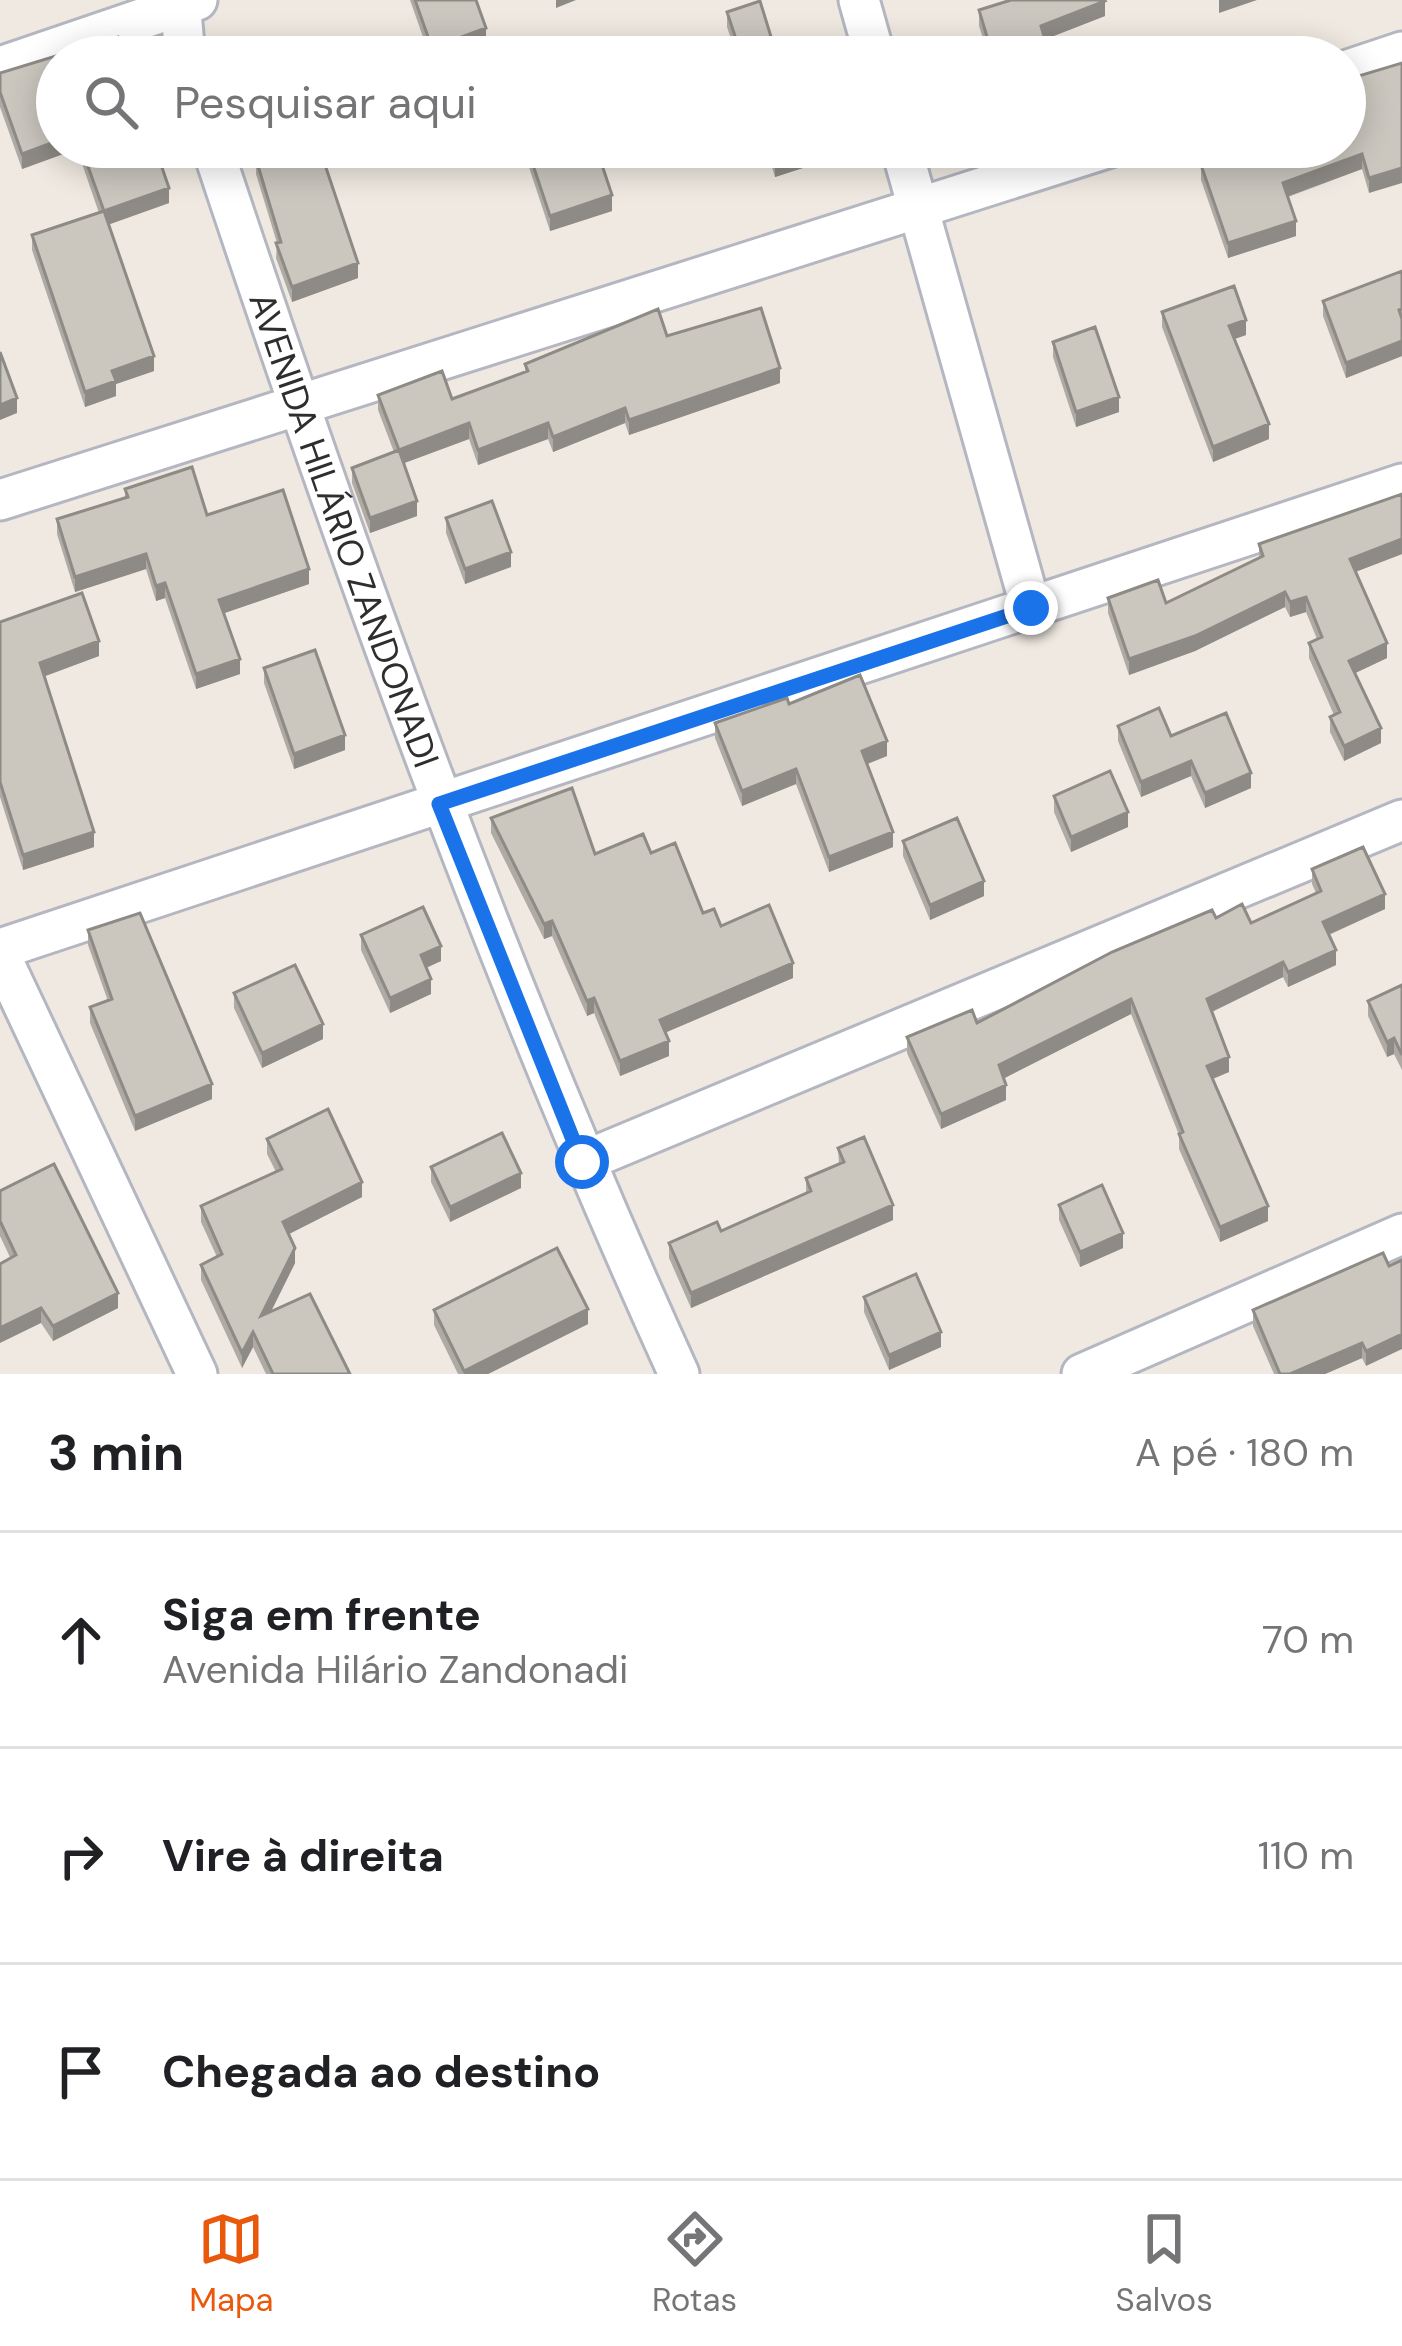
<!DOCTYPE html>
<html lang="pt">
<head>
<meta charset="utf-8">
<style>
  body { margin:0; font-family:"DM Sans",sans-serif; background:#f6f6f6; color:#202124 }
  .stop { position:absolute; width:36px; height:36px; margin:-27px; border:9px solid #1a73e8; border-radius:50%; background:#fff }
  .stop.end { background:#1a73e8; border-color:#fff; box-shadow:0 3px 12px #0008 }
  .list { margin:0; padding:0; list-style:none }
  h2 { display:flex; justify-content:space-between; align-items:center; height:156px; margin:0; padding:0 48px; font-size:51px }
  h2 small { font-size:39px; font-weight:400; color:#757577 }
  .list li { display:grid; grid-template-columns:78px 1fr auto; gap:36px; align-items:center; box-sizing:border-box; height:216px; padding:0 48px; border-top:3px solid #e0e0e0 }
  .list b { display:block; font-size:45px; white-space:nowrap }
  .list p { margin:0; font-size:39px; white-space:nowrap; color:#757577 }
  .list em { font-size:39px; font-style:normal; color:#757577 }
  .icon { flex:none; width:66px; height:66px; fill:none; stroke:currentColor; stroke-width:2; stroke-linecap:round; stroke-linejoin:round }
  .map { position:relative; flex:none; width:1402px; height:1374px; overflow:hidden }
  .search { position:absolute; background:#fff; box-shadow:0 6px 30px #0003; left:36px; right:36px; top:36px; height:132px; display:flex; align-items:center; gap:30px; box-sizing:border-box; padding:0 42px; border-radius:66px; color:#757577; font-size:45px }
  .sheet { height:804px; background:#fff }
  nav { display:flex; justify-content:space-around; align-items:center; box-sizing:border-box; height:168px; border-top:3px solid #e0e0e0; background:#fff; font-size:33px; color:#757577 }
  nav a { display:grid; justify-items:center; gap:6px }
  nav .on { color:#ea580c }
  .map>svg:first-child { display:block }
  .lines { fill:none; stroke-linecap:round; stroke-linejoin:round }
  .minor-casing { stroke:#b4b7c1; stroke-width:45 }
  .minor { stroke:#fff; stroke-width:39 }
  .wall { fill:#afaba4 }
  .shaded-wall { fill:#8e8b86 }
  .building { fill:#cbc7bf; stroke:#8e8b86; stroke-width:3 }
  .route { stroke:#1a73e8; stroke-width:15 }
  .labels { text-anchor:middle; stroke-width:9; stroke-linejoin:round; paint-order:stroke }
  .street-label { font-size:36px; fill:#2e2e2e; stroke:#fff }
</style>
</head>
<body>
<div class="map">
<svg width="1402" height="1374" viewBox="0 0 1402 1374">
  <rect width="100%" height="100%" fill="#efe9e1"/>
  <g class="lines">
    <g class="minor-casing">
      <g id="minor">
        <path d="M 180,0 L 185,57"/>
        <path d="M 859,0 L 875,57"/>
        <path d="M 0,67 L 197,0"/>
        <path d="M 1345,71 L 1402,52"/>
        <path id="s1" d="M 212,147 C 350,563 497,975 679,1374"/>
        <path d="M 901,147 L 1031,608"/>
        <path d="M 0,500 L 1110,147"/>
        <path d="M 0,949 L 1402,484"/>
        <path d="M 0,955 L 197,1374"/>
        <path d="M 582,1162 L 1402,820"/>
        <path d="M 1082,1374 L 1402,1234"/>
      </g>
    </g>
    <use href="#minor" class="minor"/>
  </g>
  <path class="wall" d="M 410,0 L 476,0 L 486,44 L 449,57 L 430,57 Z
    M 979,10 L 1105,16 L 1045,39 L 1050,57 L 989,57 L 979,26 Z
    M 727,12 L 776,53 L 813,57 L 737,57 L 727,27 Z
    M 1402,63 L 1369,193 L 1362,169 L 1288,197 L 1296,236 L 1228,258 L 1201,180 L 1201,165 L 1345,147 Z
    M 0,73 L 57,147 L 155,147 L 169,203 L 108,225 L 154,371 L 116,384 L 116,396 L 85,407 L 32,250 L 32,235 L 99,213 L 77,149 L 22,169 L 0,107 Z
    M 525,147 L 596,147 L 612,211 L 550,231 L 525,155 Z
    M 766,147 L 840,147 L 840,156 L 775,177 Z
    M 256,159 L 358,278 L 292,302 L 276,258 L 277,243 L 256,174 Z
    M 1402,271 L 1402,356 L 1346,378 L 1323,316 L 1323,301 Z
    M 1162,312 L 1246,335 L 1234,339 L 1269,439 L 1213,462 L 1162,327 Z
    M 667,336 L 780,383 L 629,435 L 625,423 L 553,452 L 548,439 L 478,465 L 469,439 L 404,463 L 417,516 L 370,533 L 352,483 L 352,468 L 394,452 L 378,410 L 378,395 L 452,399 L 525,372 L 525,364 Z
    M 1053,342 L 1119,412 L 1076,427 L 1053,357 Z
    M 125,489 L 207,515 L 309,584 L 224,613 L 240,674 L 196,689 L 165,598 L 156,601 L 146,569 L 75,592 L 57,534 L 57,519 L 125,498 Z
    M 1402,494 L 1402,554 L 1355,572 L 1387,658 L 1355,673 L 1381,743 L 1344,761 L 1330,732 L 1330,717 L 1334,715 L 1309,658 L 1309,643 L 1317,639 L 1306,612 L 1290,617 L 1285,607 L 1195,651 L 1129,675 L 1108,613 L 1108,598 L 1166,603 L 1259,558 L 1259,544 Z
    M 446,518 L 511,567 L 465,584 L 446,533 Z
    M 0,622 L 99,656 L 45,676 L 94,847 L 23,870 L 0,797 Z
    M 264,668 L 345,750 L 294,769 L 264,683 Z
    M 789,704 L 887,756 L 867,764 L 893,847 L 829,872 L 796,784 L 742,806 L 715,738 L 715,723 Z
    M 1118,726 L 1171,736 L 1251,788 L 1205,808 L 1191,776 L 1141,797 L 1118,741 Z
    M 1054,796 L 1128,827 L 1071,852 L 1054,812 Z
    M 491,818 L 595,854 L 651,853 L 703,913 L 793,978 L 665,1032 L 669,1056 L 620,1076 L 594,1013 L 587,1016 L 552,936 L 544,939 L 491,833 Z
    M 903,841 L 984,896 L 930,920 L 903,856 Z
    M 1312,869 L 1385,909 L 1329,935 L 1336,965 L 1288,987 L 1283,977 L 1212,1012 L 1229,1072 L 1213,1079 L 1268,1221 L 1220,1242 L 1179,1149 L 1179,1135 L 1131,1014 L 1003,1078 L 1006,1100 L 941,1129 L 907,1053 L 907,1037 L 977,1023 L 1216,918 L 1251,923 L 1316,893 L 1312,884 Z
    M 88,930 L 212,1099 L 135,1131 L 90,1023 L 90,1007 L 108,1001 L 88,945 Z
    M 361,935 L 441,961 L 426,968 L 431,994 L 390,1013 L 361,950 Z
    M 1402,985 L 1402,1070 L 1394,1054 L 1387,1057 L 1368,1016 L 1368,1001 Z
    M 234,993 L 323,1039 L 262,1068 L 234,1008 Z
    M 267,1139 L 362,1197 L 289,1234 L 295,1263 L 271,1312 L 350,1374 L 266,1374 L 253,1347 L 242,1368 L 201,1280 L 201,1265 L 217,1257 L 201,1222 L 201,1206 L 276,1172 L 267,1154 Z
    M 838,1148 L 893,1220 L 691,1308 L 669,1258 L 669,1243 L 721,1231 L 806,1193 L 806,1178 L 839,1164 Z
    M 431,1167 L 521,1188 L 450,1222 L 431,1182 Z
    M 0,1191 L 118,1308 L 53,1341 L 41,1323 L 0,1236 Z
    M 1059,1205 L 1123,1248 L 1080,1267 L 1059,1220 Z
    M 1383,1253 L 1366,1366 L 1362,1358 L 1325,1374 L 1274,1374 L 1253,1326 L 1253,1310 Z
    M 864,1297 L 941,1347 L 889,1370 L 864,1312 Z
    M 434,1310 L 588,1324 L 488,1374 L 458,1374 L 434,1325 Z"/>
  <path class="shaded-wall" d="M 556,0 L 576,0 L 556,8 Z
    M 1219,0 L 1257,0 L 1219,13 Z
    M 1105,1 L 1105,16 L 1041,41 L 1041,26 Z
    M 486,28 L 486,44 L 449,57 L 432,57 L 432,48 Z
    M 57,141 L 57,147 L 77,147 L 77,149 L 22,169 L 22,154 Z
    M 821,147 L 840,147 L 840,156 L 775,177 L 775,162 Z
    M 1362,154 L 1362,169 L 1283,198 L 1283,183 Z
    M 1402,168 L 1402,183 L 1369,193 L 1369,178 Z
    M 169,188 L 169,203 L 104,226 L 104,211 Z
    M 612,195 L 612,211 L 550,231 L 550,216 Z
    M 1296,221 L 1296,236 L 1228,258 L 1228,243 Z
    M 358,263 L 358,278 L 292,302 L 292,287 Z
    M 1246,320 L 1246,335 L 1229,341 L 1229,326 Z
    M 1402,341 L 1402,356 L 1346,378 L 1346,363 Z
    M 154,356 L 154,371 L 116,384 L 116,396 L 85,407 L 85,392 L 112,371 Z
    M 780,368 L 780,383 L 629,435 L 629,420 Z
    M 1119,397 L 1119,412 L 1076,427 L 1076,412 Z
    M 17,398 L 17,413 L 0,420 L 0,405 Z
    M 625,408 L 625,423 L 553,452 L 553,437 Z
    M 469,423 L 469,439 L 399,465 L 399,450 Z
    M 548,423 L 548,439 L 478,465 L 478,450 Z
    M 1269,424 L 1269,439 L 1213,462 L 1213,447 Z
    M 417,501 L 417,516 L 370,533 L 370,518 Z
    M 1402,539 L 1402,554 L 1350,574 L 1350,559 Z
    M 511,552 L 511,567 L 465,584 L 465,569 Z
    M 146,554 L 146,569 L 75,592 L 75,577 Z
    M 309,569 L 309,584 L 219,615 L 219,600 Z
    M 165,583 L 165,598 L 156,601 L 156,586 Z
    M 1285,592 L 1285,607 L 1195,651 L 1129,675 L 1129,659 Z
    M 1306,597 L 1306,612 L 1290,617 L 1290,602 Z
    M 99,641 L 99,656 L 40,678 L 40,663 Z
    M 1387,643 L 1387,658 L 1349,676 L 1349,661 Z
    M 240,659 L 240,674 L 196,689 L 196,674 Z
    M 1381,728 L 1381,743 L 1344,761 L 1344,746 Z
    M 345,735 L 345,750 L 294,769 L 294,754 Z
    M 887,741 L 887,756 L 862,766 L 862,751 Z
    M 1191,761 L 1191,776 L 1141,797 L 1141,782 Z
    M 796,769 L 796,784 L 742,806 L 742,791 Z
    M 1251,773 L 1251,788 L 1205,808 L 1205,793 Z
    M 1128,812 L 1128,827 L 1071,852 L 1071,837 Z
    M 94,832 L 94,847 L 23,870 L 23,855 Z
    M 893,832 L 893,847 L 829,872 L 829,857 Z
    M 984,881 L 984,896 L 930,920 L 930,905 Z
    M 1385,894 L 1385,909 L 1323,937 L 1323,922 Z
    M 552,921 L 552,936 L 544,939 L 544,924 Z
    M 441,946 L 441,961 L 421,970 L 421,955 Z
    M 1336,950 L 1336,965 L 1288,987 L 1288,972 Z
    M 1283,962 L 1283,977 L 1207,1014 L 1207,999 Z
    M 793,963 L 793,978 L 660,1035 L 660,1020 Z
    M 431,979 L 431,994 L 390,1013 L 390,998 Z
    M 594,998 L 594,1013 L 587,1016 L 587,1001 Z
    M 1131,999 L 1131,1014 L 999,1081 L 999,1065 Z
    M 323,1024 L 323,1039 L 262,1068 L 262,1053 Z
    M 1394,1038 L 1394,1054 L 1387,1057 L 1387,1042 Z
    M 669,1041 L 669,1056 L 620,1076 L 620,1061 Z
    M 1229,1057 L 1229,1072 L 1207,1081 L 1207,1066 Z
    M 212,1084 L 212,1099 L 135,1131 L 135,1116 Z
    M 1006,1085 L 1006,1100 L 941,1129 L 941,1114 Z
    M 521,1173 L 521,1188 L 450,1222 L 450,1207 Z
    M 362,1182 L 362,1197 L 283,1237 L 283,1222 Z
    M 893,1205 L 893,1220 L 691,1308 L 691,1293 Z
    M 1268,1206 L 1268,1221 L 1220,1242 L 1220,1227 Z
    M 1123,1233 L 1123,1248 L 1080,1267 L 1080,1252 Z
    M 295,1248 L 295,1263 L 261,1331 L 261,1316 Z
    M 118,1293 L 118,1308 L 53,1341 L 53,1326 Z
    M 41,1308 L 41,1323 L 0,1343 L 0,1328 Z
    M 588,1309 L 588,1324 L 488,1374 L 464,1374 L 464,1371 Z
    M 253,1332 L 253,1347 L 242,1368 L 242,1353 Z
    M 941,1332 L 941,1347 L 889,1370 L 889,1355 Z
    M 1402,1334 L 1402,1349 L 1366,1366 L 1366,1351 Z
    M 1362,1343 L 1362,1358 L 1325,1374 L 1290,1374 Z"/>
  <path class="building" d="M 415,0 L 476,0 L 486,28 L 432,48 Z
    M 1011,0 L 1104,0 L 1105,1 L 1041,26 L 1050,57 L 993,57 L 979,10 Z
    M 760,1 L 776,53 L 808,42 L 813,57 L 742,57 L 727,12 Z
    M 118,37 L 125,57 L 57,57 L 57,141 L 22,154 L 0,92 L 0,73 Z
    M 1402,63 L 1402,168 L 1369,178 L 1362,154 L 1283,183 L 1296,221 L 1228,243 L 1201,165 L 1255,147 L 1345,147 L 1345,80 Z
    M 81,147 L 155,147 L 169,188 L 104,211 Z
    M 296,147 L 319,147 L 358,263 L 292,287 L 276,243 L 281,242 L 256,159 Z
    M 527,147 L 596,147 L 612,195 L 550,216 Z
    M 771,147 L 821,147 L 775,162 Z
    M 104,211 L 154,356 L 112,371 L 116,381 L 85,392 L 32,235 Z
    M 1402,271 L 1402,309 L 1399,310 L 1402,319 L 1402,341 L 1346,363 L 1323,301 Z
    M 1234,286 L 1246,320 L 1229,326 L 1269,424 L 1213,447 L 1162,312 Z
    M 761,308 L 780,368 L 629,420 L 625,408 L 553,437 L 548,423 L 478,450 L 469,423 L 399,450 L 378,395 L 442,371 L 452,399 L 528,371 L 525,364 L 658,309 L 667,336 Z
    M 1095,327 L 1119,397 L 1076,412 L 1053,342 Z
    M 0,352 L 17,398 L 0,405 Z
    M 399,450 L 417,501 L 370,518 L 352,468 Z
    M 192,467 L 207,515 L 283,490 L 309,569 L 219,600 L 240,659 L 196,674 L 165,583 L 156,586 L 146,554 L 75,577 L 57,519 L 128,497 L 125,489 Z
    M 1402,494 L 1402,539 L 1350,559 L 1387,643 L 1349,661 L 1381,728 L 1344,746 L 1330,717 L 1340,712 L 1309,643 L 1322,637 L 1306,597 L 1290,602 L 1285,592 L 1195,636 L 1129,659 L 1108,598 L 1158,580 L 1166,603 L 1263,556 L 1259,544 Z
    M 492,501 L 511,552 L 465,569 L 446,518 Z
    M 82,593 L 99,641 L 40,663 L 94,832 L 23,855 L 0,782 L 0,622 Z
    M 315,650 L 345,735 L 294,754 L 264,668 Z
    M 860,675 L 887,741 L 862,751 L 893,832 L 829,857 L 796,769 L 742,791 L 715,723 L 787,698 L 789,704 Z
    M 1159,708 L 1171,736 L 1226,713 L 1251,773 L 1205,793 L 1191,761 L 1141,782 L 1118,726 Z
    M 1110,771 L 1128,812 L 1071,837 L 1054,796 Z
    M 572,788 L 595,854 L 643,834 L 651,853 L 675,843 L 703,913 L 714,909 L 721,926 L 769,905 L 793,963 L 660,1020 L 669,1041 L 620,1061 L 594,998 L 587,1001 L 552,921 L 544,924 L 491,818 Z
    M 957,818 L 984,881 L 930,905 L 903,841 Z
    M 1363,847 L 1385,894 L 1323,922 L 1336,950 L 1288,972 L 1283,962 L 1207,999 L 1229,1057 L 1207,1066 L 1268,1206 L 1220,1227 L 1179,1134 L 1183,1132 L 1131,999 L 999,1065 L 1006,1085 L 941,1114 L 907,1037 L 972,1010 L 977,1023 L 1112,952 L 1212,910 L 1216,918 L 1242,904 L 1251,923 L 1321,891 L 1312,869 Z
    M 423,907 L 441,946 L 421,955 L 431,979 L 390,998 L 361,935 Z
    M 140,913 L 212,1084 L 135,1116 L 90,1007 L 112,999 L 88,930 Z
    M 295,965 L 323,1024 L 262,1053 L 234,993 Z
    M 1402,985 L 1402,1055 L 1394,1038 L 1387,1042 L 1368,1001 Z
    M 328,1109 L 362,1182 L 283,1222 L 295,1248 L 261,1316 L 310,1294 L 350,1374 L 273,1374 L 253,1332 L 242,1353 L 201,1265 L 222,1254 L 201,1206 L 282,1169 L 267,1139 Z
    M 502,1133 L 521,1173 L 450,1207 L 431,1167 Z
    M 864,1137 L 893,1205 L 691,1293 L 669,1243 L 717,1222 L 721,1231 L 811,1191 L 806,1178 L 844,1162 L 838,1148 Z
    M 54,1164 L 118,1293 L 53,1326 L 41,1308 L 0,1328 L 0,1264 L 16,1255 L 0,1221 L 0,1191 Z
    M 1102,1185 L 1123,1233 L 1080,1252 L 1059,1205 Z
    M 557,1248 L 588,1309 L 464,1371 L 434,1310 Z
    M 1383,1253 L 1389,1266 L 1402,1260 L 1402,1334 L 1366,1351 L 1362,1343 L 1290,1374 L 1280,1374 L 1253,1310 Z
    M 916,1274 L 941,1332 L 889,1355 L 864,1297 Z"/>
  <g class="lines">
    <path class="route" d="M 582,1162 L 439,804 L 1031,608"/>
  </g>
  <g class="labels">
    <g class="street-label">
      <text dy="13" stroke="none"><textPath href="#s1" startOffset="405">AVENIDA HILÁRIO ZANDONADI</textPath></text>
    </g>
  </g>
</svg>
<div class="stop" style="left:582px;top:1162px"></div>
<div class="stop end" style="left:1031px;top:608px"></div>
<div class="search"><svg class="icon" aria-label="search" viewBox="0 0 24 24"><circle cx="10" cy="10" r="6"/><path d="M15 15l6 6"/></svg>Pesquisar aqui</div>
</div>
<section class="sheet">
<h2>3 min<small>A pé · 180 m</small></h2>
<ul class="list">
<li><svg class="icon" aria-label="ahead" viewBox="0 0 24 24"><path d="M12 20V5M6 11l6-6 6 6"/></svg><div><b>Siga em frente</b><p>Avenida Hilário Zandonadi</p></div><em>70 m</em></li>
<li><svg class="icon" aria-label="right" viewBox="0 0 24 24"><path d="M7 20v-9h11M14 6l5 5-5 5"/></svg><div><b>Vire à direita</b></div><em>110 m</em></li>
<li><svg class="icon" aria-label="arrive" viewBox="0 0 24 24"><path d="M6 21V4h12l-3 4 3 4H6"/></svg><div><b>Chegada ao destino</b></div></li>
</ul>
</section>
<nav>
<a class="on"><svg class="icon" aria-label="map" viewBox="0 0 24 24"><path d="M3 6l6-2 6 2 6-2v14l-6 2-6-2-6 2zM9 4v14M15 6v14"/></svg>Mapa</a>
<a><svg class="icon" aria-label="directions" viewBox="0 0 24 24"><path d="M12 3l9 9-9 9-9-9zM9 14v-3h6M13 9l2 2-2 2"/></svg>Rotas</a>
<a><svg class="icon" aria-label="saved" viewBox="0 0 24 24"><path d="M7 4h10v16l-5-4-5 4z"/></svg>Salvos</a>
</nav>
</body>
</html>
